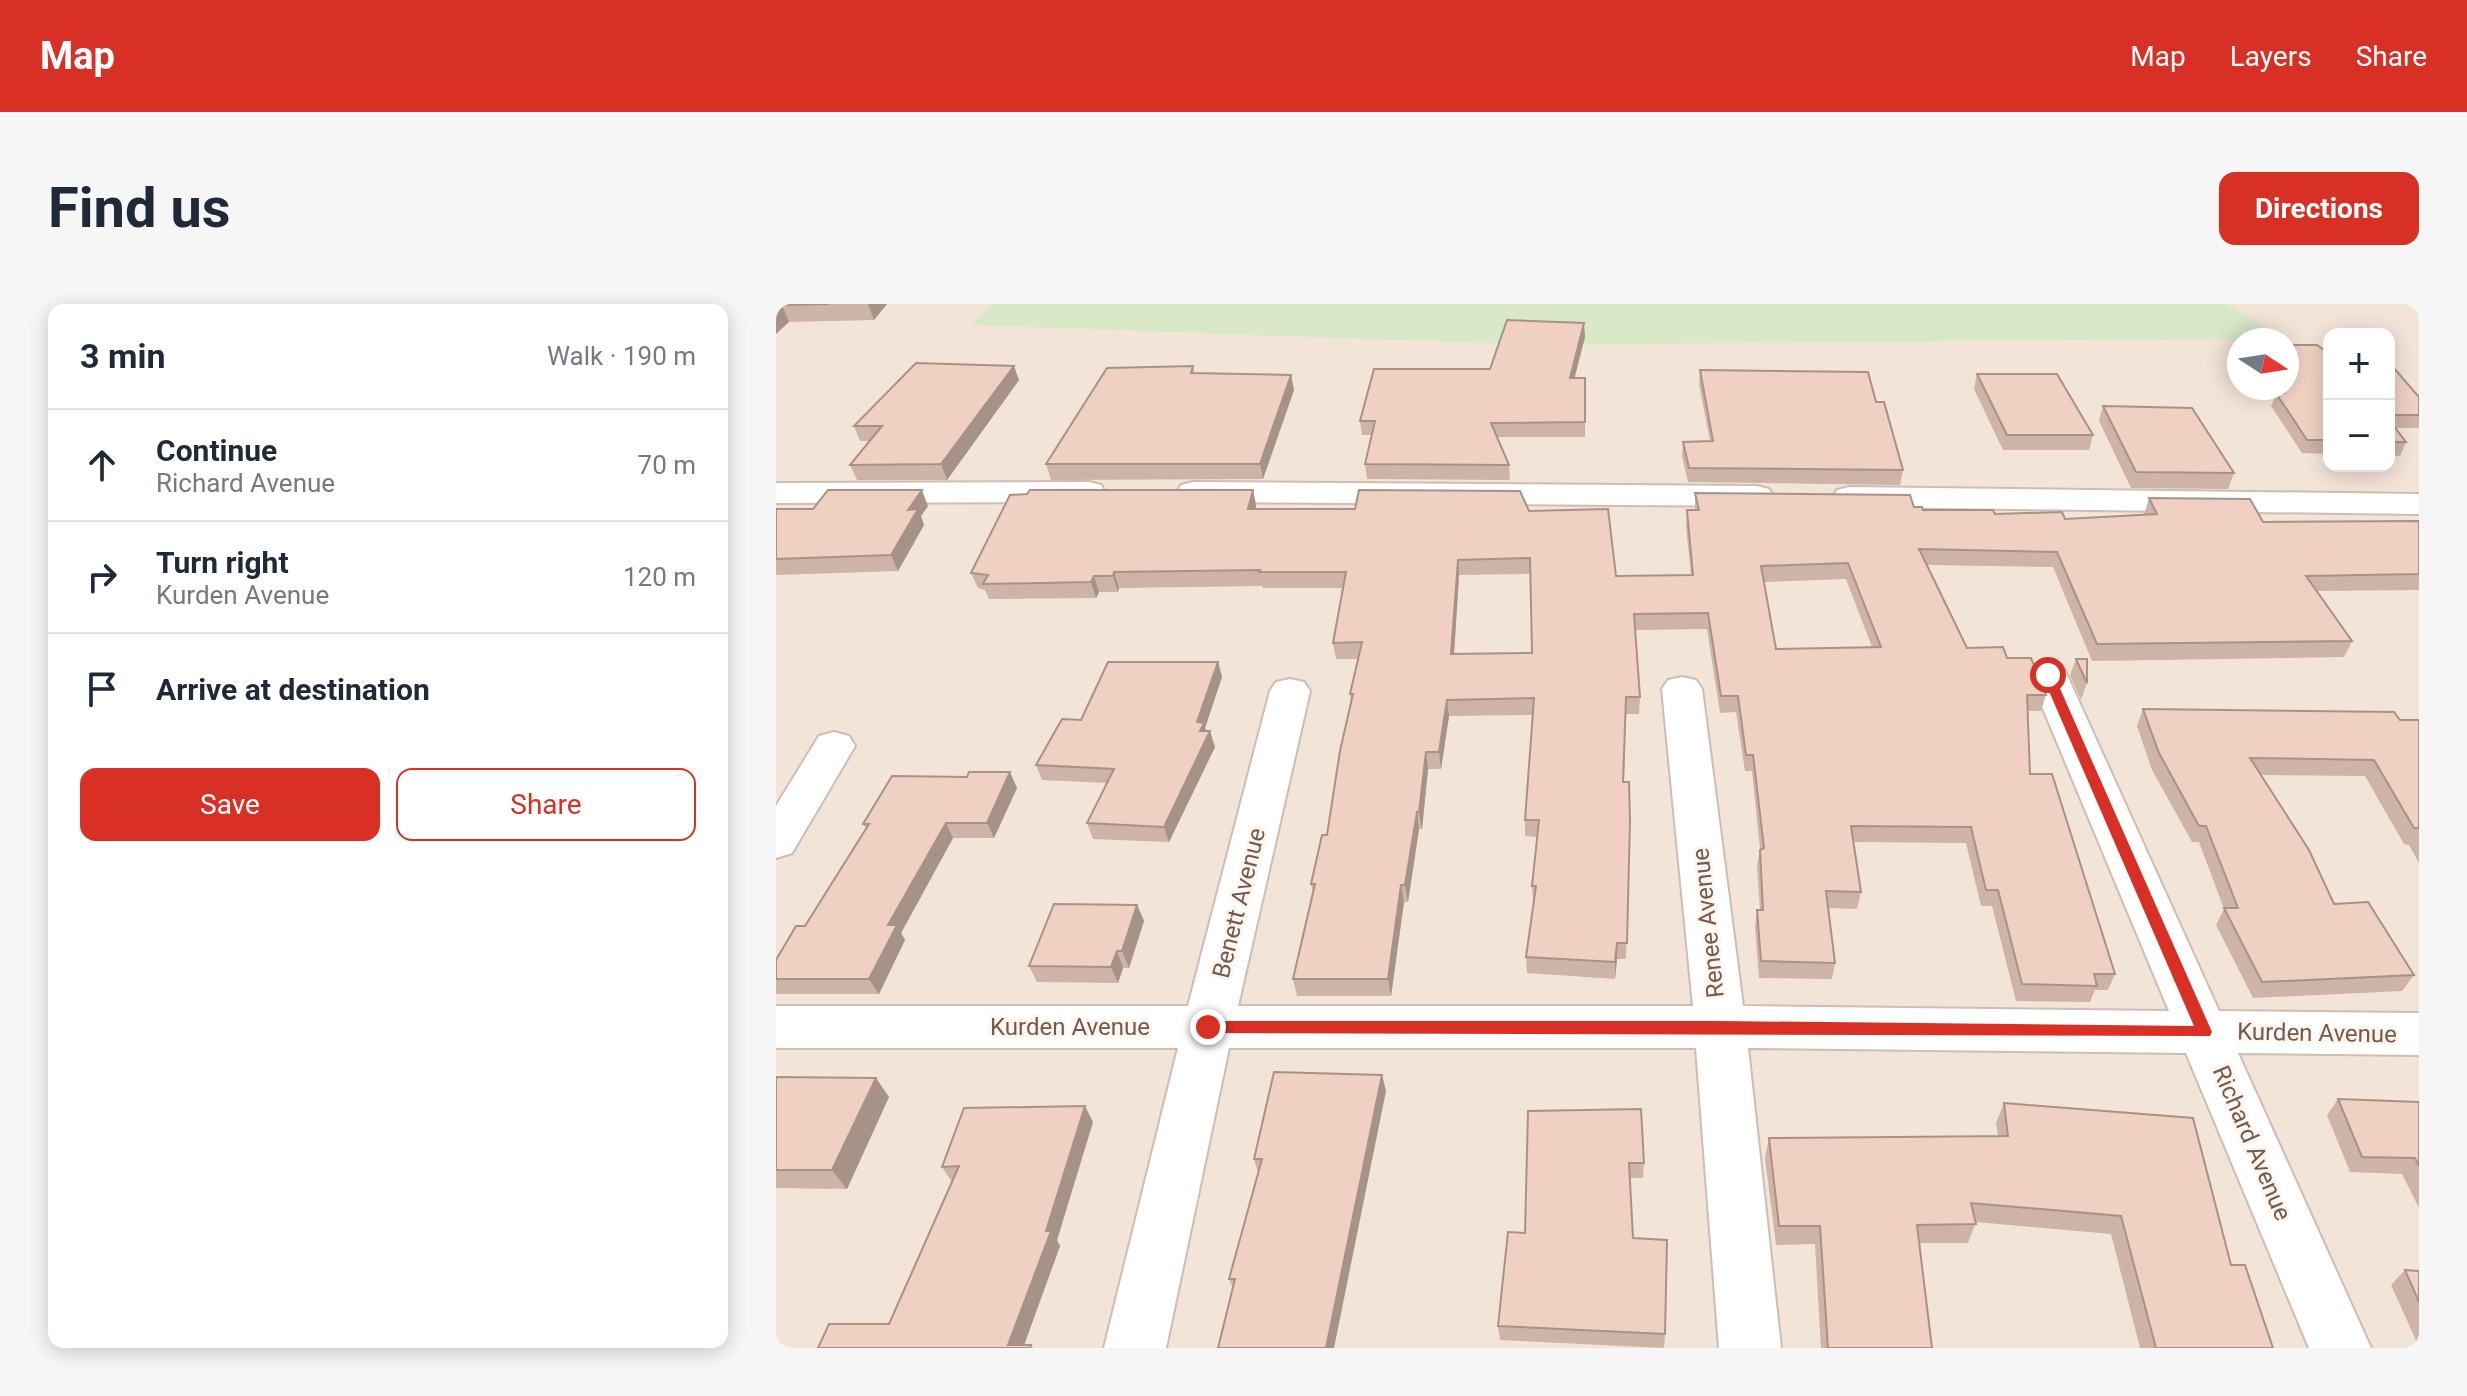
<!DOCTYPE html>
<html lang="en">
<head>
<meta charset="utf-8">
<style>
  body { margin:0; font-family:Roboto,sans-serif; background:#f6f6f7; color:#1f2937 }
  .controls { position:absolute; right:24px; top:24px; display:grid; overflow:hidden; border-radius:16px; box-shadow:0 4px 20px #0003 }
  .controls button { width:72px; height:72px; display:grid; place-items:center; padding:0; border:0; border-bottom:2px solid #e0e1e3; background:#fff; color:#1f2937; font:40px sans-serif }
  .compass { position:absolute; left:1451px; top:24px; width:72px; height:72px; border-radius:50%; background:#fff; box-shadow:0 4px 20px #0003; rotate:102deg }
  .stop { position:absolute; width:24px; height:24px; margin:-18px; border:6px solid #d93025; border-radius:50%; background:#fff }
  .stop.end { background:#d93025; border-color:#fff; box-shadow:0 2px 8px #0008 }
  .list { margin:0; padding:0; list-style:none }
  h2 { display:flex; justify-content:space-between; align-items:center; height:104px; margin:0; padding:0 32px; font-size:34px }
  h2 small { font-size:26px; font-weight:400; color:#747a83 }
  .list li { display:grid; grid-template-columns:52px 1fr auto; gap:24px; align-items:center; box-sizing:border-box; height:112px; padding:0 32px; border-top:2px solid #e0e1e3 }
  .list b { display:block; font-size:30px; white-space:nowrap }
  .list p { margin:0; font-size:26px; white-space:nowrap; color:#747a83 }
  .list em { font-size:26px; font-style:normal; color:#747a83 }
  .actions { display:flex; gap:16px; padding:24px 32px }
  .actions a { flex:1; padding:18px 0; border:2px solid #d93025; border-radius:16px; text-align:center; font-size:28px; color:#d93025 }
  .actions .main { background:#d93025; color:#fff }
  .icon { flex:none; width:44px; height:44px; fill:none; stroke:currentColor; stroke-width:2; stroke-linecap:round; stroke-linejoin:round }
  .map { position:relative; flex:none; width:1643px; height:1044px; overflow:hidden; border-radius:16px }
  header { display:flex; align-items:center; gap:48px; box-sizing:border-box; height:112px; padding:0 40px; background:#d93025; color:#fff }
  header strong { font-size:38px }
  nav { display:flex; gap:44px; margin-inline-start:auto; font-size:28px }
  .intro { display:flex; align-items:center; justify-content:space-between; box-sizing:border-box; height:192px; padding:0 48px }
  h1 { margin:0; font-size:56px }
  .button { padding:20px 36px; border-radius:16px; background:#d93025; color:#fff; font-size:28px; font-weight:700 }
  main { display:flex; gap:48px; padding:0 48px }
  aside { flex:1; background:#fff; border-radius:16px; box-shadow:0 4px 20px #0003 }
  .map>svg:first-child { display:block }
  .residential { fill:#f3e4d8; fill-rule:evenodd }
  .green { fill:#d9e9c8 }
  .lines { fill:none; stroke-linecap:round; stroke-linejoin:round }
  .minor-casing { stroke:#cfbcb2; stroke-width:4 }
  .minor { fill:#fff; fill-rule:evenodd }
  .wall { fill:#ceb3a7; fill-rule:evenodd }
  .shaded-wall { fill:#a79288 }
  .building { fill:#efd0c2; stroke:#a79288; stroke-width:2; fill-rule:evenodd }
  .route { fill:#d93025 }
  .labels { text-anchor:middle; stroke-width:6; stroke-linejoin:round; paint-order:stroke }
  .street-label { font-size:24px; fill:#75584e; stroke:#fef7f0 }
</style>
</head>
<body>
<header>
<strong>Map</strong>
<nav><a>Map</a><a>Layers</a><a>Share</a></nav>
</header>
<div class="intro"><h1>Find us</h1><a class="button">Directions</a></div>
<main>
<aside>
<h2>3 min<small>Walk · 190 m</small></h2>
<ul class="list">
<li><svg class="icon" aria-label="ahead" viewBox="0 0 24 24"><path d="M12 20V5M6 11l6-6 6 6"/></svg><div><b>Continue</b><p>Richard Avenue</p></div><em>70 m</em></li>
<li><svg class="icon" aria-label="right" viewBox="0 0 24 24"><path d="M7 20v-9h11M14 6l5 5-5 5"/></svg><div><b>Turn right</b><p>Kurden Avenue</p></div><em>120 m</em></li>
<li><svg class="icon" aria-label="arrive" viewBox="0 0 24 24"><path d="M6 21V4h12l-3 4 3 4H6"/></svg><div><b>Arrive at destination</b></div></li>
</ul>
<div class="actions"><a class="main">Save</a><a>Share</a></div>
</aside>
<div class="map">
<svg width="1643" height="1044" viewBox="0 0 1643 1044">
  <rect width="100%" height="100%" fill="#fbf3e9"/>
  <path class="residential" d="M 0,0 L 214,0 L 196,20 L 755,41 L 1505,35 L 1451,0 L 1643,0 L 1643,1044 L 0,1044 ZM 1553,30 L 1613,30 L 1613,162 L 1553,162 ZM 1463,36 L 1511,36 L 1511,84 L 1463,84 Z"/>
  <path class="green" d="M 214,0 L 1451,0 L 1508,35 L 755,41 L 195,21 Z"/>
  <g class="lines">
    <g class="minor-casing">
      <path id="minor" d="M 313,178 L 325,181 L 329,188 L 325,195 L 313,198 L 0,199 L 0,179 Z
        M 417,178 L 981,182 L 993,185 L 997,192 L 993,199 L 981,202 L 417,198 L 405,195 L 401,188 L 405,181 Z
        M 1073,183 L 1643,190 L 1643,210 L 1073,203 L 1061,200 L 1057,193 L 1061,186 Z
        M 1272,359 L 1286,362 L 1291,371 L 1443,707 L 1643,709 L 1643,751 L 1462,749 L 1595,1044 L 1533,1044 L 1410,749 L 972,744 L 1005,1044 L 943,1044 L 920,744 L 453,744 L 390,1044 L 328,1044 L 402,744 L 0,744 L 0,702 L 412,702 L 494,387 L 500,378 L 514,375 L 528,378 L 534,387 L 462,702 L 917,702 L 886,385 L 892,376 L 906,373 L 920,376 L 926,385 L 967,702 L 1393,707 L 1253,371 L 1258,362 Z
        M 58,428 L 73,432 L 79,442 L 16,549 L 0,554 L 0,502 L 43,432 Z"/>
    </g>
    <use href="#minor" class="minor"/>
  </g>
  <path class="wall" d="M 0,0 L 111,0 L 98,16 L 13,18 Z
    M 809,33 L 798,74 L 809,74 L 809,133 L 721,133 L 733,161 L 734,176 L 591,175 L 589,160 L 596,131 L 586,131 L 584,117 L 714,65 Z
    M 1553,50 L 1553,150 L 1526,149 L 1495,102 L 1498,95 L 1489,84 L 1511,84 Z
    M 417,62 L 419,69 L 515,71 L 518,86 L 487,175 L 275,176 L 270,160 Z
    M 1613,63 L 1643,93 L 1643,124 L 1619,124 L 1630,138 L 1624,152 L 1613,151 Z
    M 924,66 L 1100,98 L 1127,166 L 1124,181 L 912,178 L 906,152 L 907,138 L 934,137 L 923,80 Z
    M 1201,70 L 1317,131 L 1313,146 L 1227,146 L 1198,85 Z
    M 243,76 L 171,176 L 81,176 L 74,161 L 93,137 L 84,137 L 78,122 Z
    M 1327,102 L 1458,169 L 1452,185 L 1355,184 L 1323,117 Z
    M 477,186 L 480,201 L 480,205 L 753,207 L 840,272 L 915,271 L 910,222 L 911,206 L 919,206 L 919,189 L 1138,203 L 1147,206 L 1289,215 L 1368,211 L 1373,194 L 1487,218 L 1643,217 L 1643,286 L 1541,287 L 1576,337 L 1568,353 L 1316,357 L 1277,263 L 1151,261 L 1191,344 L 1231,354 L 1270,391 L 1265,407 L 1251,407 L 1254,470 L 1339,670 L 1332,686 L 1319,686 L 1314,698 L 1240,697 L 1216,602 L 1205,602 L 1190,539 L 1077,538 L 1085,588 L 1081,605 L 1052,604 L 1059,659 L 1056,675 L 983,674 L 979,623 L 981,606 L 984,606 L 981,562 L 984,545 L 976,467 L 969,467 L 960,408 L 944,409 L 931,325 L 859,326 L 864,393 L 863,410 L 850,410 L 848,478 L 854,516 L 850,655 L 841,655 L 839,675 L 751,669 L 750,653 L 758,598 L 757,598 L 756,582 L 761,533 L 749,532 L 749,516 L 757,411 L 673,412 L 665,465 L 652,465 L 646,525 L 643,525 L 632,598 L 628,598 L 615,692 L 521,692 L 517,675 L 537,588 L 535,580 L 551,531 L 575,399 L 574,390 L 582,355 L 560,355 L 557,339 L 567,284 L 487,284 L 486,282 L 343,284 L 342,288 L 323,288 L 320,294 L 213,295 L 209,286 L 202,284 L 195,269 ZM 754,270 L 756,349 L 678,350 L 683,271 ZM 1070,275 L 1096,343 L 1000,345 L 988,278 Z
    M 152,202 L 145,212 L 148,221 L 122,267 L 0,271 L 0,205 Z
    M 1300,355 L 1311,379 L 1305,396 L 1294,371 Z
    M 442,358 L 446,373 L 429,424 L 439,443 L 393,538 L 317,535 L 311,519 L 331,479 L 266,476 L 260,461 L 305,416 Z
    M 1367,405 L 1643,416 L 1643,559 L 1633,541 L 1628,540 L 1589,472 L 1485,471 L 1558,600 L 1638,671 L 1626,687 L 1477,694 L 1440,621 L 1448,605 L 1423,538 L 1416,538 L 1376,466 L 1361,422 Z
    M 241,484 L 218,534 L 177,534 L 125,629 L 129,636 L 103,690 L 0,690 L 0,656 L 29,622 L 90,525 L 87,520 Z
    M 361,601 L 368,617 L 353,664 L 347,664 L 342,679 L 261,678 L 253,662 Z
    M 606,771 L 610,787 L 457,984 L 453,975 L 482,869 L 478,855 Z
    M 0,773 L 113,793 L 71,885 L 1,884 L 0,885 Z
    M 1562,795 L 1643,798 L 1643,904 L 1626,870 L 1574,868 L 1551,811 Z
    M 1228,799 L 1455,961 L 1497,1044 L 1364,1044 L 1335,930 L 1200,918 L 1192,939 L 1143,939 L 1156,1044 L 1045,1044 L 1039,940 L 1000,941 L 989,854 L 993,834 L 1222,832 L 1220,819 Z
    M 752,807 L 868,859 L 867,874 L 854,874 L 857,934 L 889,1030 L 888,1044 L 724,1036 L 722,1022 L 749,929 Z
    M 317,818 L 281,936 L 284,942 L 248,1041 L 255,1041 L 257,1044 L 42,1044 L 113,1020 L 176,878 L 166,863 Z
    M 1629,966 L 1643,967 L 1643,1043 L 1615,981 Z"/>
  <path class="shaded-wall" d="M 92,0 L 111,0 L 98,16 Z
    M 6,1 L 13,18 L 0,30 L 0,6 Z
    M 808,19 L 809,33 L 795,88 L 794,74 Z
    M 238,62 L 243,76 L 171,176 L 165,160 Z
    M 515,71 L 518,86 L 487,175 L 484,160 Z
    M 146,186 L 152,202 L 145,212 L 148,221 L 122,267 L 115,251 L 132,206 Z
    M 477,186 L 480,201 L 476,220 L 472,205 Z
    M 682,256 L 683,271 L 677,366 L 675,350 Z
    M 338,268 L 343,284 L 342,288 L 337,272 Z
    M 318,272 L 323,288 L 320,294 L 315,278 Z
    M 442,358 L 446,373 L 429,424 L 432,433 L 434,427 L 439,443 L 393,538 L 388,523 L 421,418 Z
    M 671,396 L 673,412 L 665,465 L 663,448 Z
    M 650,448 L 652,465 L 646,525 L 643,508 Z
    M 234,468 L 241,484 L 218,534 L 211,519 Z
    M 641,508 L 643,525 L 632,598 L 629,581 Z
    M 170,519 L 177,534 L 125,629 L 129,636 L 103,690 L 93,675 L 112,621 Z
    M 625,581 L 628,598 L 615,692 L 612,675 Z
    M 361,601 L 368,617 L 353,664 L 346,647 Z
    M 841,639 L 841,655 L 839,675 L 839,658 Z
    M 341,647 L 347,664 L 342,679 L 335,663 Z
    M 606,771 L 610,787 L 558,1044 L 550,1044 Z
    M 100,774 L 113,793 L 71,885 L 56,866 Z
    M 309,802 L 317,818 L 281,936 L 284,942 L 247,1044 L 232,1041 Z"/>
  <path class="building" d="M 0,0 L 53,0 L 6,1 L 0,6 Z
    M 731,16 L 808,19 L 794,74 L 809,74 L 809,118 L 715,119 L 733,161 L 589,160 L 599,117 L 584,117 L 598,65 L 714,65 Z
    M 1511,41 L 1541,41 L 1553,50 L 1553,136 L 1531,136 L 1500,89 L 1508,89 L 1504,84 L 1511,84 Z
    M 140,59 L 238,62 L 165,160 L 74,161 L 106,122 L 78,122 Z
    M 417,62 L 415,69 L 515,71 L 484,160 L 270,160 L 331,64 Z
    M 1613,63 L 1617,63 L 1643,93 L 1643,111 L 1613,111 Z
    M 924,66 L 1092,68 L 1100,98 L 1108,98 L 1127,166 L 913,164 L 907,138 L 937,137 Z
    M 1201,70 L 1281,70 L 1317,131 L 1231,131 Z
    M 1327,102 L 1416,104 L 1458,169 L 1360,168 Z
    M 1613,116 L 1630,138 L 1613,138 Z
    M 52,186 L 146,186 L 132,206 L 142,205 L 115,251 L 0,255 L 0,205 L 37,205 Z
    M 254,186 L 477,186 L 472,205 L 579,205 L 583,186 L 744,187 L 753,207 L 832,205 L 840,272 L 917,271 L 911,206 L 923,206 L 919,189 L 1134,191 L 1138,203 L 1146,203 L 1147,206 L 1217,206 L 1219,210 L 1286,208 L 1289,215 L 1381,210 L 1373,194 L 1474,195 L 1487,218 L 1643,217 L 1643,270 L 1530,272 L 1576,337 L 1321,340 L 1281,248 L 1143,245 L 1191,344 L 1227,343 L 1231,354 L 1255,354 L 1270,391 L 1251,391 L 1254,470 L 1276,470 L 1339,670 L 1318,670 L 1321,682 L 1246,680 L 1222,586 L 1210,586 L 1195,523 L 1075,522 L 1085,588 L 1050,587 L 1059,659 L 985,657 L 981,606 L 987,606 L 984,546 L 988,544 L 977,451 L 970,451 L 962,392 L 945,392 L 932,309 L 858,310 L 864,393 L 850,393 L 847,478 L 853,478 L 854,516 L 851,639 L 841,639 L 839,658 L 750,653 L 760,582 L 756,582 L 763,516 L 749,516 L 758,394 L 671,396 L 663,448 L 650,448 L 643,508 L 641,508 L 629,581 L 625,581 L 612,675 L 517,675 L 539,580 L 535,580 L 546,531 L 551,531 L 564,447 L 577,390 L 574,390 L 586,338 L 557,339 L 570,268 L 483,268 L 484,266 L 338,268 L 337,272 L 318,272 L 315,278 L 207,280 L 212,271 L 195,269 L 234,191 L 251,190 ZM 754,254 L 756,349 L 675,350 L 682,256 ZM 1072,259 L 1105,343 L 1000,345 L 985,262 Z
    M 1300,355 L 1311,355 L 1311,379 Z
    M 332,358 L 442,358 L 421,418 L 428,419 L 424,427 L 434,427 L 388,523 L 311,519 L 338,465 L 260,461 L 286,415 L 305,416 Z
    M 1367,405 L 1618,408 L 1624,416 L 1643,416 L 1643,524 L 1638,524 L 1598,456 L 1474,454 L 1533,546 L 1558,600 L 1592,598 L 1638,671 L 1486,678 L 1448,604 L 1462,604 L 1430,522 L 1423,522 L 1383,449 Z
    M 193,468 L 234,468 L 211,519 L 170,519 L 112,621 L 121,621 L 93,675 L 0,675 L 0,656 L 20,622 L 29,622 L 93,520 L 87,520 L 116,472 L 191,473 Z
    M 278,600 L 361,601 L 346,647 L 341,647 L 335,663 L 253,662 Z
    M 498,768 L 606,771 L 550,1044 L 442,1044 L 459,975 L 453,975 L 486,855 L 478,855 Z
    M 0,773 L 100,774 L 56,866 L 0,866 Z
    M 1562,795 L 1643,798 L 1643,862 L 1639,854 L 1586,853 Z
    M 1228,799 L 1417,814 L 1455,961 L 1469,961 L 1497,1044 L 1380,1044 L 1345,912 L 1195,899 L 1200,920 L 1141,921 L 1156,1044 L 1052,1044 L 1044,922 L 1003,922 L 993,834 L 1232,832 Z
    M 309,802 L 270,927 L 275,927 L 232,1041 L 255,1041 L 254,1044 L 42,1044 L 53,1020 L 113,1020 L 183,862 L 166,863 L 188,804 Z
    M 865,805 L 868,859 L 853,859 L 857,934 L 891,936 L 889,1030 L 722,1022 L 732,928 L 749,929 L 752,807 Z
    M 1629,966 L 1643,967 L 1643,998 Z"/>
  <path class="route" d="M 1268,368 L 1278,371 L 1436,728 L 1434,732 L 432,729 L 424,723 L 432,717 L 944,717 L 1418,722 L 1266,371 Z"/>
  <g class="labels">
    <g class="street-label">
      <text transform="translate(463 599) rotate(-76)" y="8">Benett Avenue</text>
      <text transform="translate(932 619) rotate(-96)" y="8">Renee Avenue</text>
      <text x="294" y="731">Kurden Avenue</text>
      <text transform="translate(1541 729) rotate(1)" y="8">Kurden Avenue</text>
      <text transform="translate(1476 839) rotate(67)" y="8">Richard Avenue</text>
    </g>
  </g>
</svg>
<div class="controls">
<button>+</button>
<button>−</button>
</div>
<svg class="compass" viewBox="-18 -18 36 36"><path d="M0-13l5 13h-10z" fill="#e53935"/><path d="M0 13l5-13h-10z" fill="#747a83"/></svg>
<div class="stop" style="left:1272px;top:371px"></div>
<div class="stop end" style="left:432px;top:723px"></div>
</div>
</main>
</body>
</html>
